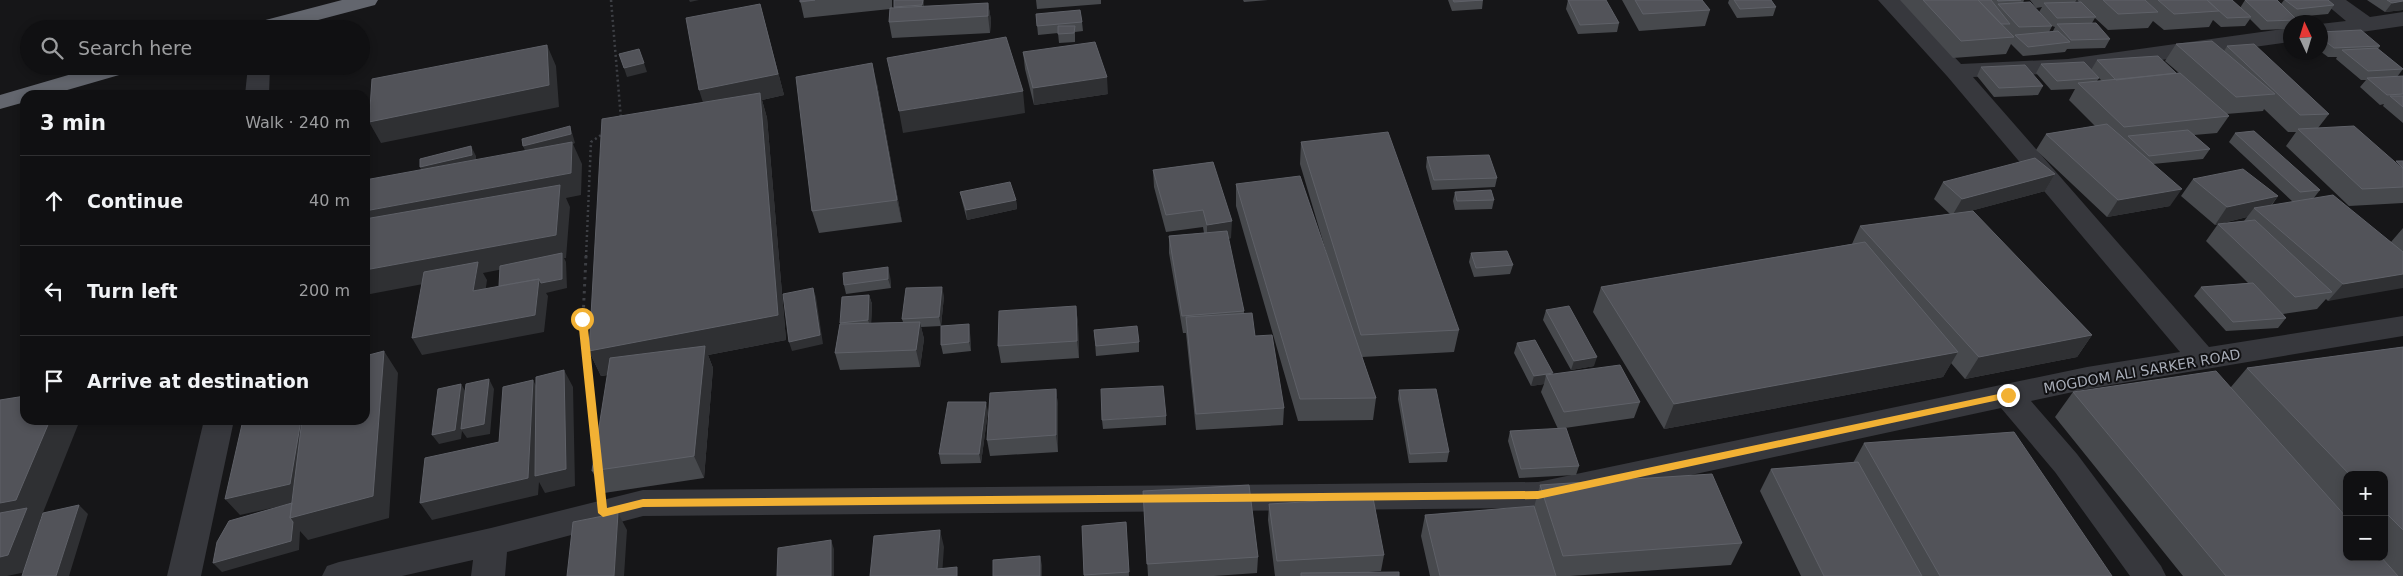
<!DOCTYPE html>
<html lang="en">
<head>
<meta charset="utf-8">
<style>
  body { margin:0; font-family:"DejaVu Sans",sans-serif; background:#1e1e20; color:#f1f3f6 }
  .controls { position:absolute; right:15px; bottom:15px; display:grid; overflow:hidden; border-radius:10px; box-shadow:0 2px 8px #0003 }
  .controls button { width:45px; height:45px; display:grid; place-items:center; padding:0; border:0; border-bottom:1px solid #303032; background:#101012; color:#f1f3f6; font:25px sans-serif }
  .compass { position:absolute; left:2283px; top:15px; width:45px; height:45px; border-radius:50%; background:#101012; box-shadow:0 2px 8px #0003; rotate:356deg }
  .stop { position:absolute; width:15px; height:15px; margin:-11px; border:4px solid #f2b134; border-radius:50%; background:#fff }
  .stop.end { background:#f2b134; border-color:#fff; box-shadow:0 1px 5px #0008 }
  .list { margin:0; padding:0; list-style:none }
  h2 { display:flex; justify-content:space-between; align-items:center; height:65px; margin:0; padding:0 20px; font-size:21px }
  h2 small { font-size:16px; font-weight:400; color:#9c9d9f }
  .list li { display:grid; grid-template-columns:32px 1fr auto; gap:15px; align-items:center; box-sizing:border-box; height:90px; padding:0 20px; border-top:1px solid #303032 }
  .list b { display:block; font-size:19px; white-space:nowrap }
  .list em { font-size:16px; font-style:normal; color:#9c9d9f }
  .icon { flex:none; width:28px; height:28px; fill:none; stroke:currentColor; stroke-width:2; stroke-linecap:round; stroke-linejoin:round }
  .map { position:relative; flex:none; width:2403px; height:576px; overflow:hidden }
  .search { position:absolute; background:#101012; box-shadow:0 2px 8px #0003; left:20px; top:20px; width:350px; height:55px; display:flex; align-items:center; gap:12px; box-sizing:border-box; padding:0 18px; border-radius:28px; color:#9c9d9f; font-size:19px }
  .panel { position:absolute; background:#101012; box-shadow:0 2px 8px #0003; left:20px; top:90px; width:350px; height:335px; border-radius:15px }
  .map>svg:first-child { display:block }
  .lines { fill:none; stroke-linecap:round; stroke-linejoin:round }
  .path-far1 { stroke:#3d3f44; stroke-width:2.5; stroke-dasharray:2 3; stroke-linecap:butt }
  .path { stroke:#3d3f44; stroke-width:3; stroke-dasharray:2.5 4.5; stroke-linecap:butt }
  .minor { fill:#37383d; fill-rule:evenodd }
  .highway { fill:#63666e; fill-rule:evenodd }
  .wall { fill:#47494d; fill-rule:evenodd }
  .shaded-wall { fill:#2f3033 }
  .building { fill:#525359; stroke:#5f6168 }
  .route { fill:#f2b134 }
  .labels { text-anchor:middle; stroke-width:4; stroke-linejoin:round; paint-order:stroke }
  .street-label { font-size:14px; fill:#a8adb8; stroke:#111113 }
</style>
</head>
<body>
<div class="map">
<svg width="2403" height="576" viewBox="0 0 2403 576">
  <rect width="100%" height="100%" fill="#161618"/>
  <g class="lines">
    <path class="path-far1" d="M 611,0 L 621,119
      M 586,257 L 591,142 L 604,133"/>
    <path class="path" d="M 586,256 L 583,319 L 596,451"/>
    <path class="minor" d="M 1878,0 L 1901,0 L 1961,64 L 2068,59 L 2290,28 L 2290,42 L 2068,73 L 1973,77 L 2209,347 L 2403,316 L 2403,336 L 2087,389 L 2031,401 L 2077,454 L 2161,566 L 2166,576 L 2130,576 L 2055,472 L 2001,408 L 1538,508 L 643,516 L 507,552 L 505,576 L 471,576 L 473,560 L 402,576 L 322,576 L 327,566 L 339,562 L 491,528 L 643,490 L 1538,482 L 2087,367 L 2180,352 L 1947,76 Z
      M 2321,0 L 2346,0 L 2370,17 L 2403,12 L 2403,26 L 2320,38 L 2320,24 L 2346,21 Z
      M 248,66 L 270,66 L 269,95 L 245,95 Z
      M 204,420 L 234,420 L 201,576 L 167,576 Z"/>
    <path class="highway" d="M 342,0 L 378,0 L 375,5 L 284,29 L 247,29 L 250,24 Z
      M 99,66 L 136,66 L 133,71 L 50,95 L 25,95 L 25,102 L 0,109 L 0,95 Z"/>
  </g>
  <path class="wall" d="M 800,0 L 892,0 L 892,8 L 894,8 L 894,0 L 924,0 L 924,7 L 988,3 L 991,20 L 990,33 L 892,38 L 889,22 L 890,9 L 804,18 Z
    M 1036,0 L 1101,0 L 1101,4 L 1037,9 Z
    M 1243,0 L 1268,0 L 1244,2 Z
    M 1448,0 L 1483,0 L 1482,9 L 1452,11 Z
    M 1568,0 L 1619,23 L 1617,32 L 1578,34 L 1566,9 Z
    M 1622,0 L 1702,0 L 1710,10 L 1705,26 L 1639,31 Z
    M 1729,0 L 1771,0 L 1776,7 L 1773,16 L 1737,18 L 1728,3 Z
    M 1900,0 L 2024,0 L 2023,3 L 2039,12 L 2042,7 L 2036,8 L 2030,0 L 2077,0 L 2075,2 L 2079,2 L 2077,0 L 2232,0 L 2240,8 L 2245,0 L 2281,4 L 2284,0 L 2328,0 L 2334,5 L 2328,14 L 2295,17 L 2297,20 L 2295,22 L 2290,22 L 2290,29 L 2261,30 L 2250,19 L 2245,26 L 2221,27 L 2213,20 L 2209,27 L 2164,30 L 2153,21 L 2148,28 L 2108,30 L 2095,18 L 2092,23 L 2110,39 L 2105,48 L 2067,49 L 2065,52 L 2023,56 L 2011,44 L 2006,54 L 1953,58 ZM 2052,26 L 2055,27 L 2053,31 L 2049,32 Z
    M 2367,0 L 2403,0 L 2403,10 L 2385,12 Z
    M 760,4 L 784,95 L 762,100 L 767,118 L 786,340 L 708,355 L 713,368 L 704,478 L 604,493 L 592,471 L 608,375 L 601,376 L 589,351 L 703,102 Z
    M 1036,14 L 1082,22 L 1083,31 L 1075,32 L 1075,42 L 1059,43 L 1058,33 L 1038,35 Z
    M 2320,32 L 2380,46 L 2378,49 L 2403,69 L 2397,77 L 2403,76 L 2403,123 L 2383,106 L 2384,104 L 2380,105 L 2360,87 L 2366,80 L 2361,80 L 2336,59 L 2337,57 L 2328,57 L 2320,51 Z
    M 2176,44 L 2224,51 L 2227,46 L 2329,114 L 2318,128 L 2403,187 L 2403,203 L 2349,206 L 2286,146 L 2296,132 L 2288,132 L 2264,109 L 2263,111 L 2226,114 L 2229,116 L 2217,133 L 2194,135 L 2210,149 L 2203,159 L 2153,164 L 2170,206 L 2107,217 L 2036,150 L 2046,134 L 2095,126 L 2069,100 L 2075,89 L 2051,90 L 2036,73 L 2041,64 L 2099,78 L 2097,81 L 2102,81 L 2091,70 L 2097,60 L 2176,73 L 2179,73 L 2165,61 Z
    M 1023,52 L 1108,94 L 1034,105 L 1025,69 Z
    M 1981,67 L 2043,86 L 2038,95 L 1994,97 L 1977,76 Z
    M 877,84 L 902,222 L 819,233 L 812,211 Z
    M 2235,133 L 2320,190 L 2313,199 L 2391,242 L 2403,228 L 2403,274 L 2328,301 L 2326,299 L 2317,309 L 2283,314 L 2286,318 L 2278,328 L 2226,331 L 2194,296 L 2201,287 L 2248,283 L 2206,241 L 2218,224 L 2244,221 L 2247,217 L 2215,225 L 2181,196 L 2193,179 L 2278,196 L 2272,205 L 2293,202 L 2229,142 Z
    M 1301,142 L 1459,330 L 1454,352 L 1362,357 L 1376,398 L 1373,420 L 1298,421 L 1236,206 L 1236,184 L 1330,265 L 1300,164 Z
    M 1427,157 L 1497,178 L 1495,187 L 1432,190 L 1426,167 Z
    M 1213,162 L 1231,238 L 1228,239 L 1244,311 L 1244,314 L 1255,336 L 1284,408 L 1283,425 L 1196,430 L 1186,333 L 1183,333 L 1169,253 L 1169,236 L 1204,233 L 1203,227 L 1166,232 L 1154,187 L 1153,170 Z
    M 2055,174 L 2045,191 L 1970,211 L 2092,335 L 2077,357 L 1965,379 L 1951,363 L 1943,377 L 1664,429 L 1593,312 L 1601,287 L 1852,244 L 1860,226 L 1950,214 L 1934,199 L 1943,182 Z
    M 960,192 L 1016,200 L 1017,209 L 967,220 L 962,201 Z
    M 1455,192 L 1494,200 L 1492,209 L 1455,210 L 1453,201 Z
    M 1471,253 L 1513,265 L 1510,274 L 1474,277 L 1469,262 Z
    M 890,276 L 891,288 L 846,294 L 844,285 Z
    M 869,295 L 872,304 L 871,323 L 903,322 L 902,319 L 944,296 L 941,326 L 970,333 L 971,351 L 943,354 L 941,345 L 941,326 L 921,327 L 924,339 L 920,367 L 840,370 L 835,353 L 840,323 Z
    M 1076,306 L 1078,324 L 1079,358 L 1001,363 L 998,346 Z
    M 1546,310 L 1594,366 L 1571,370 L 1543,320 Z
    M 1094,330 L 1139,342 L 1139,352 L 1096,356 Z
    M 1517,343 L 1552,374 L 1640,402 L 1634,418 L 1558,429 L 1541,392 L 1544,384 L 1531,386 L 1514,353 Z
    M 2403,347 L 2403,576 L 2183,576 L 2055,417 L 2073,392 L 2231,387 L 2247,368 ZM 2347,475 L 2384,475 L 2384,557 L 2347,557 Z
    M 1056,389 L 1058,406 L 1058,452 L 990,456 L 987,440 Z
    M 1399,390 L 1449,452 L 1447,462 L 1409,463 L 1398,399 Z
    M 988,411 L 981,463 L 941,464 L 939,454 Z
    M 1166,416 L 1166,425 L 1103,429 L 1102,420 Z
    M 1510,431 L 1579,466 L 1576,475 L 1519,478 L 1508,441 Z
    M 1864,443 L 2112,576 L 1801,576 L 1760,491 L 1771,469 L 1853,463 Z
    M 1540,485 L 1742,543 L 1731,565 L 1570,576 L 1430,576 L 1421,536 L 1425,515 L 1534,507 Z
    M 1143,491 L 1258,557 L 1257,573 L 1214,576 L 1148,576 Z
    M 1269,504 L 1384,555 L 1381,571 L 1369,572 L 1399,576 L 1275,576 L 1268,520 Z
    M 1126,522 L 1129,576 L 1084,576 L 1082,526 Z"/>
  <path class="shaded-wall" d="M 689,0 L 699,0 L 690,2 Z
    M 923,0 L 924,0 L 924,14 L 922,5 Z
    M 2403,1 L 2403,10 L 2385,12 L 2392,3 Z
    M 988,3 L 991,20 L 990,33 L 988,16 Z
    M 760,4 L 784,95 L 762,100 L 767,118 L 786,340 L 708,355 L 713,368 L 704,478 L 694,456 L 704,356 L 601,376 L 589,351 L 706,112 L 699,90 Z
    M 547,45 L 556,66 L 559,107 L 381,143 L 369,122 Z
    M 644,63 L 647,72 L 627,77 L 624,68 Z
    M 872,63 L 877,84 L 902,222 L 897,200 Z
    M 1107,77 L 1108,94 L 1034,105 L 1033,88 Z
    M 1023,91 L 1025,113 L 903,133 L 899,111 Z
    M 570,126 L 573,136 L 575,143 L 573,144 L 582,164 L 581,195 L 566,198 L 570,207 L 566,258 L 564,258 L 566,262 L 567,288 L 546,293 L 548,296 L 544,332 L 422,355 L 412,338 L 535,315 L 537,294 L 504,301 L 499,292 L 539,284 L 539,279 L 541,283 L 562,279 L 562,258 L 483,273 L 487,280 L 483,308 L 473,291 L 476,274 L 365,295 L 365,270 L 556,235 L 559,199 L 365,236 L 365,211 L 571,173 L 572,144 L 527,155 L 523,146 L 571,134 Z
    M 471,146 L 476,156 L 476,164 L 425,177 L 420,167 Z
    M 2055,174 L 2045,191 L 1952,216 L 1962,199 Z
    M 2182,189 L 2170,206 L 2107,217 L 2118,200 Z
    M 2278,196 L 2265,213 L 2254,208 L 2247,217 L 2215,225 L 2227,207 Z
    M 1016,200 L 1017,209 L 967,220 L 966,210 Z
    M 1232,221 L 1231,238 L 1207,242 L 1207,225 Z
    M 888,267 L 890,276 L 891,288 L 888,279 Z
    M 2403,274 L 2403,288 L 2328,301 L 2343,284 Z
    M 942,287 L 944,296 L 941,326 L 939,317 Z
    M 813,288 L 816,297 L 823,344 L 792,351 L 789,342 Z
    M 869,295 L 872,304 L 871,329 L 868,320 Z
    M 1076,306 L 1078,324 L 1079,358 L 1077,341 Z
    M 920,322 L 924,339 L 920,367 L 916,350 Z
    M 969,324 L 970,333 L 971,351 L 969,342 Z
    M 2092,335 L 2077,357 L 1965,379 L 1979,357 Z
    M 384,351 L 398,373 L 389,518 L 308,540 L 300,531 L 299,550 L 222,572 L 213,563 L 290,518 L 295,503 L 240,515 L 225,499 L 301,420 L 317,420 Z
    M 1958,352 L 1943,377 L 1664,429 L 1674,404 Z
    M 1597,357 L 1594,366 L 1571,370 L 1574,361 Z
    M 564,370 L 573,387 L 575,486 L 545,493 L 539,482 L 538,495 L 432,520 L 420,503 L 528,478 L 533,380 L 542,397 Z
    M 1546,375 L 1544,384 L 1531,386 L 1534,376 Z
    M 489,379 L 494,389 L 490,434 L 467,438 L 462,431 L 461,439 L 439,444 L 432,435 L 461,384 L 467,394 Z
    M 1056,389 L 1058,406 L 1058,452 L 1056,435 Z
    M 986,402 L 988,411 L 981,463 L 979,454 Z
    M 50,420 L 80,420 L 40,520 L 45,524 L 26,572 L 7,576 L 8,576 L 0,576 L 0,503 Z
    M 79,505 L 88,514 L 69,576 L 56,576 Z
    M 618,513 L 627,530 L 624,576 L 614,576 Z
    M 940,530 L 944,547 L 942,576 L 937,569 Z
    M 831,540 L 834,549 L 834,576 L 831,576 Z
    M 1040,556 L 1042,565 L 1042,576 L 1040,576 Z"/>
  <path class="building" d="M 800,0 L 815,0 L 800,2 Z
    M 894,0 L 923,0 L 922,5 L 894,7 Z
    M 1453,0 L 1483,0 L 1454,2 Z
    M 1568,0 L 1606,0 L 1619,23 L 1580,25 Z
    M 1635,0 L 1702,0 L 1710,10 L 1643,14 Z
    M 1734,0 L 1771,0 L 1776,7 L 1740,9 Z
    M 1923,0 L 1978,0 L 2014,37 L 1961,41 Z
    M 1978,0 L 1991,0 L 2010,24 L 2001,24 Z
    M 1997,0 L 2021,0 L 1998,1 Z
    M 2103,0 L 2145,0 L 2158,12 L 2118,14 Z
    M 2158,0 L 2207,0 L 2219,11 L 2174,14 Z
    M 2207,0 L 2232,0 L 2251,17 L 2227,18 Z
    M 2245,0 L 2277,0 L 2297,20 L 2267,21 Z
    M 2285,0 L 2328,0 L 2334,5 L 2297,9 Z
    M 2387,0 L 2403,0 L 2403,1 L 2392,3 Z
    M 2030,2 L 2052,26 L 2019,27 L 1998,4 Z
    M 2081,2 L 2096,17 L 2057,18 L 2044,3 Z
    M 988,3 L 988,16 L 889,22 L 890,8 Z
    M 760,4 L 778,74 L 699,90 L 686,18 Z
    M 1080,10 L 1082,22 L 1037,26 L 1036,14 Z
    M 342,23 L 345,29 L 323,29 Z
    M 2096,23 L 2110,39 L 2071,40 L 2057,24 Z
    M 1058,26 L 1075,26 L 1074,33 L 1058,34 Z
    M 2361,30 L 2380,46 L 2334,48 L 2320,37 L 2320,32 Z
    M 2058,31 L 2070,42 L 2028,47 L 2015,35 Z
    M 1006,37 L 1023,91 L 899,111 L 887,58 Z
    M 2212,41 L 2275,94 L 2236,97 L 2176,44 Z
    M 1095,42 L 1107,77 L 1033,88 L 1023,52 Z
    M 2254,44 L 2329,114 L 2300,115 L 2227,46 Z
    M 547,45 L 549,85 L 369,122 L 372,79 Z
    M 2377,48 L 2403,69 L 2368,71 L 2342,50 Z
    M 639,49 L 644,63 L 624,68 L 619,54 Z
    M 2158,56 L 2176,73 L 2116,80 L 2097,60 Z
    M 2084,62 L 2099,78 L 2057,81 L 2041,64 Z
    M 872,63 L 897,200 L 812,211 L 796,77 Z
    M 2025,65 L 2043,86 L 1999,88 L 1981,67 Z
    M 2180,73 L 2229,116 L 2124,127 L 2078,83 Z
    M 2403,76 L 2403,94 L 2387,95 L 2367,78 Z
    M 760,93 L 778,315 L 589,351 L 602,119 Z
    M 2390,96 L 2403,96 L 2403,107 Z
    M 2107,124 L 2182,189 L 2118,200 L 2046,134 Z
    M 570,126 L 571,134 L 523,146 L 522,139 Z
    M 2354,126 L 2403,169 L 2403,187 L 2362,189 L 2298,129 Z
    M 2188,130 L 2210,149 L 2149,156 L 2128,136 Z
    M 2254,131 L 2320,190 L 2300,192 L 2235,133 Z
    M 1388,132 L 1459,330 L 1361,335 L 1301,142 Z
    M 572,142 L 571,173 L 365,211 L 365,180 Z
    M 471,146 L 472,155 L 420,167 L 420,159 Z
    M 1489,155 L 1497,178 L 1434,180 L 1427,157 Z
    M 2035,158 L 2055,174 L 1962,199 L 1943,182 Z
    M 2396,161 L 2403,161 L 2403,168 Z
    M 1213,162 L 1232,221 L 1207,225 L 1203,210 L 1166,215 L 1153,170 Z
    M 2243,169 L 2278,196 L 2227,207 L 2193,179 Z
    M 1300,176 L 1376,398 L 1300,399 L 1236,184 Z
    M 1010,182 L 1016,200 L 966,210 L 960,192 Z
    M 560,185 L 556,235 L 365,270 L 365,219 Z
    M 1491,190 L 1494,200 L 1457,201 L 1455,192 Z
    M 2333,195 L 2403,252 L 2403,274 L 2343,284 L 2254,208 Z
    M 1973,211 L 2092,335 L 1979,357 L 1860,226 Z
    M 2255,220 L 2332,292 L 2295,297 L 2218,224 Z
    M 1227,231 L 1244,311 L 1182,316 L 1169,236 Z
    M 1865,242 L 1958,352 L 1674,404 L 1601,287 Z
    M 1507,251 L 1513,265 L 1476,268 L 1471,253 Z
    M 562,253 L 562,279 L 541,283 L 539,279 L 499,286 L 500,266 Z
    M 478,262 L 473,291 L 539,279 L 535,315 L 412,338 L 424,272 Z
    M 888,267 L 888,279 L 844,285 L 843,273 Z
    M 2253,283 L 2286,318 L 2233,322 L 2201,287 Z
    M 942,287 L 939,317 L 902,319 L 906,288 Z
    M 813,288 L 820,335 L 789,342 L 783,294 Z
    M 869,295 L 868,320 L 840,323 L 842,297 Z
    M 1076,306 L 1077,341 L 998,346 L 999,311 Z
    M 1569,306 L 1597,357 L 1574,361 L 1546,310 Z
    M 1252,313 L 1255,336 L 1272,335 L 1284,408 L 1196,414 L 1186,317 Z
    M 920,322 L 916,350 L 835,353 L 840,324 Z
    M 969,324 L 969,342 L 941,345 L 941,326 Z
    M 1137,326 L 1139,342 L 1096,346 L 1094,330 Z
    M 1535,340 L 1553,373 L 1534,376 L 1517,343 Z
    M 705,346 L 694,456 L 592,471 L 610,358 Z
    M 2403,347 L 2403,530 L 2384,511 L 2384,475 L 2350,475 L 2247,368 Z
    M 384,351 L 373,496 L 290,518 L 302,420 L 365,420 L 365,356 Z
    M 1620,365 L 1640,402 L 1564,412 L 1546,375 Z
    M 564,370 L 566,469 L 535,476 L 536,377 Z
    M 2216,371 L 2347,518 L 2347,557 L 2381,557 L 2398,576 L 2226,576 L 2073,392 Z
    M 489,379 L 484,424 L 461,429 L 466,384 Z
    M 533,380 L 528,478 L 420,503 L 425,458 L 499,442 L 503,387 Z
    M 461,384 L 455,430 L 432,435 L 438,389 Z
    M 1163,386 L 1166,416 L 1102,420 L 1101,389 Z
    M 1056,389 L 1056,435 L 987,440 L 990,393 Z
    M 1436,389 L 1449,452 L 1410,454 L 1399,390 Z
    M 25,396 L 25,420 L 50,420 L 16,500 L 0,503 L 0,400 Z
    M 948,402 L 986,402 L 979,454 L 939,454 Z
    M 243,420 L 301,420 L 290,484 L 225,499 Z
    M 1566,428 L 1579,466 L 1521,469 L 1510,431 Z
    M 2014,432 L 2112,576 L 1940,576 L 1864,443 Z
    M 1858,462 L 1922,576 L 1824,576 L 1771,469 Z
    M 1712,474 L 1742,543 L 1563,556 L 1540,485 Z
    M 1249,485 L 1258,557 L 1147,564 L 1143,491 Z
    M 1373,498 L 1384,555 L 1277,561 L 1269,504 Z
    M 292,503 L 290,518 L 293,522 L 291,541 L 213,563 L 217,542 L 229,521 Z
    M 79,505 L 56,576 L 22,576 L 43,513 Z
    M 1534,506 L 1556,576 L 1440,576 L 1425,515 Z
    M 27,508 L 8,555 L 0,557 L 0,513 Z
    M 618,513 L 614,576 L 567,576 L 573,522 Z
    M 1126,522 L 1129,572 L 1084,575 L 1082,526 Z
    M 940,530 L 937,569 L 957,567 L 957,576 L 870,576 L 874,536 Z
    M 831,540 L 831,576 L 777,576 L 778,548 Z
    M 1040,556 L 1040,576 L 993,576 L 993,560 Z
    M 1399,572 L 1399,576 L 1301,576 L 1301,573 Z"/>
  <path class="route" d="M 582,316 L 587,319 L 607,508 L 643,499 L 1538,491 L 2008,392 L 2013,395 L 2008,398 L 1538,499 L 643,507 L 603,517 L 598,513 L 578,319 Z"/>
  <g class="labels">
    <g class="street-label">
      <text transform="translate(2142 371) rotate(-10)" y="5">MOGDOM ALI SARKER ROAD</text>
    </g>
  </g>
</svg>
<div class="controls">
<button>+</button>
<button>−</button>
</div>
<svg class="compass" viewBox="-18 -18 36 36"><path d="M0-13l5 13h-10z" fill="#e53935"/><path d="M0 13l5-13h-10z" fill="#9c9d9f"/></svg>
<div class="stop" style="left:582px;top:319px"></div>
<div class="stop end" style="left:2008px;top:395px"></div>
<div class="search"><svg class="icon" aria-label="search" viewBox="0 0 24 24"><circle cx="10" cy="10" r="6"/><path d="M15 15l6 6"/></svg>Search here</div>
<section class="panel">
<h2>3 min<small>Walk · 240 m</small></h2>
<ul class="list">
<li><svg class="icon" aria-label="ahead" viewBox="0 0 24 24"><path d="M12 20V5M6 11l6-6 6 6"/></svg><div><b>Continue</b></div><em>40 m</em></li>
<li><svg class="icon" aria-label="left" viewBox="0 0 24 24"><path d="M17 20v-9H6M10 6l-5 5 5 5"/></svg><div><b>Turn left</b></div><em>200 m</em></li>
<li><svg class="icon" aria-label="arrive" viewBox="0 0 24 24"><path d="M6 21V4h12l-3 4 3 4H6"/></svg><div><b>Arrive at destination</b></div></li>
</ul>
</section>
</div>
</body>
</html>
